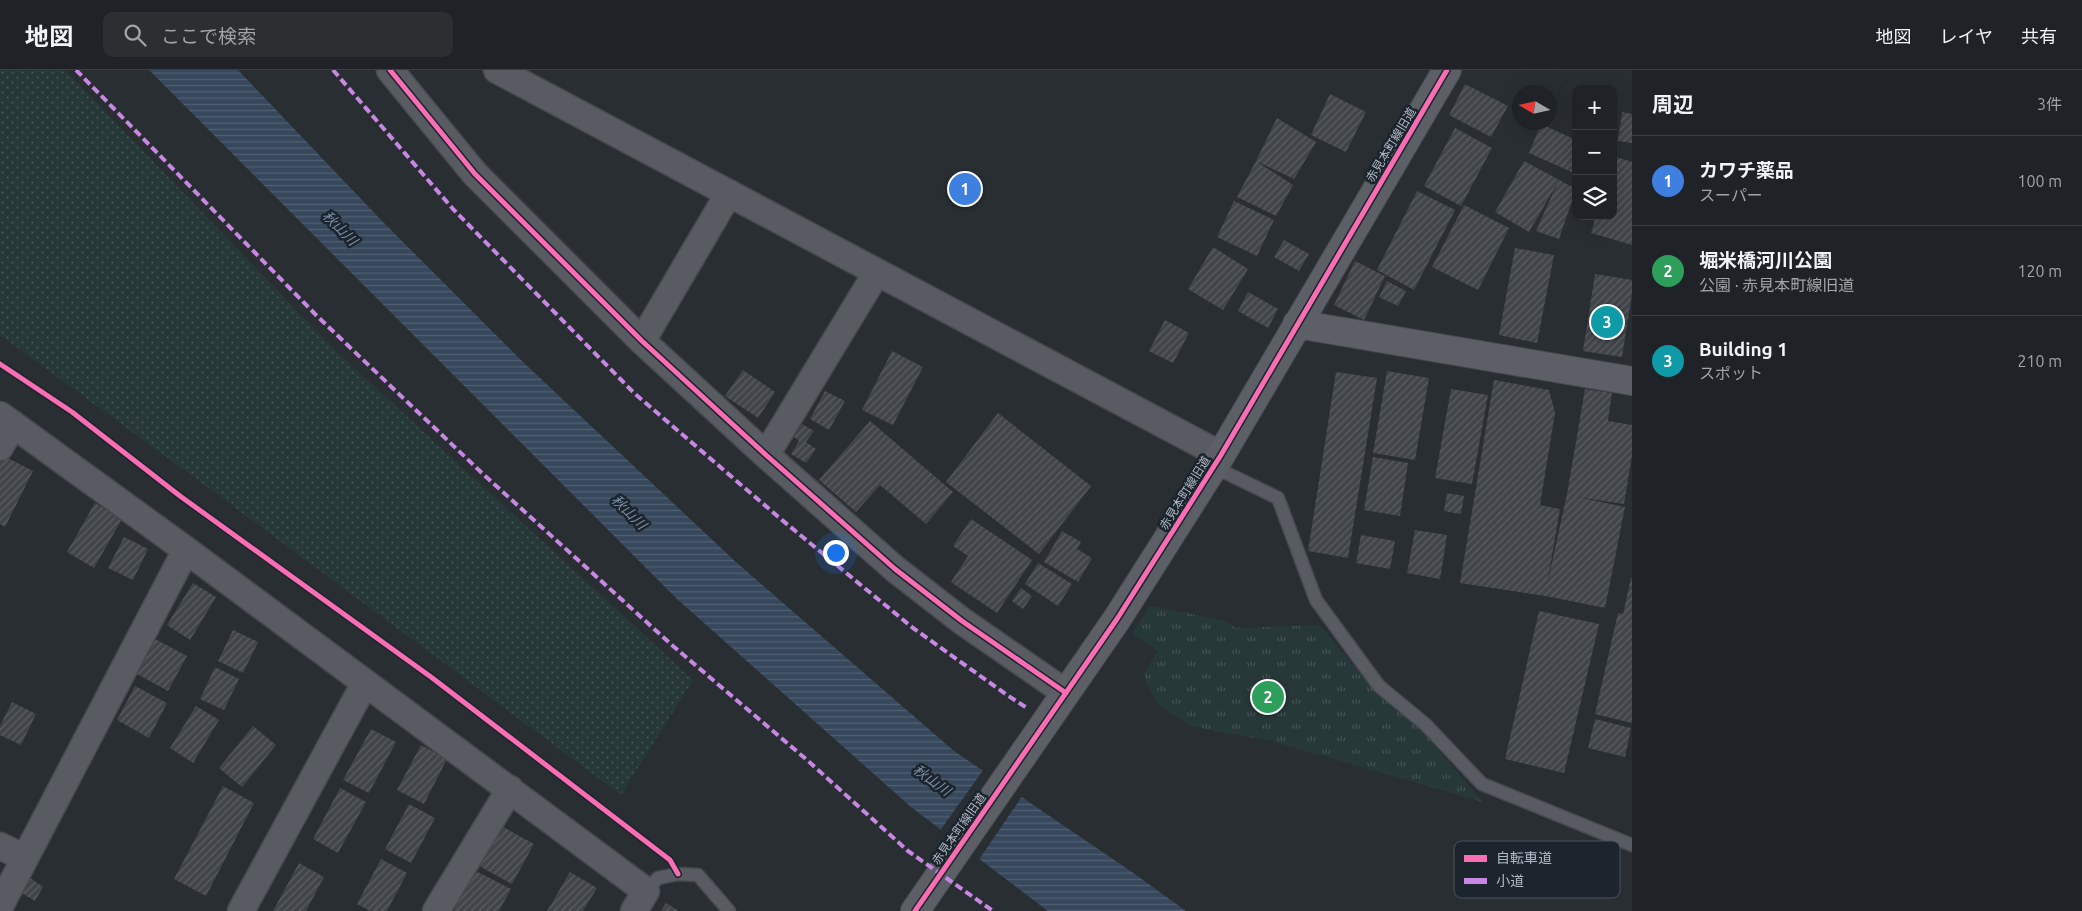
<!DOCTYPE html>
<html lang="ja">
<head>
<meta charset="utf-8">
<style>
  body { margin:0; font-family:Ubuntu,"Noto Sans JP",sans-serif; background:#2c2f32; color:#f1f3f6 }
  .controls { position:absolute; right:15px; top:15px; display:grid; overflow:hidden; border-radius:10px; box-shadow:0 5px 20px #0002 }
  .controls button { width:45px; height:45px; display:grid; place-items:center; padding:0; border:0; border-bottom:1px solid #3c3f43; background:#1f2226; color:#f1f3f6; font:25px sans-serif }
  .compass { position:absolute; left:1512px; top:15px; width:45px; height:45px; border-radius:50%; background:#1f2226; box-shadow:0 5px 20px #0002; rotate:279deg }
  .you { position:absolute; left:835px; top:482px; width:18px; height:18px; margin:-12px; border:4px solid #fff; border-radius:50%; background:#1a73e8; box-shadow:0 0 0 8px #1a73e833 }
  .badge { display:grid; place-items:center; width:32px; height:32px; border-radius:50%; background:#db2777; color:#fff; font-size:16px; font-weight:700 }
  .pin { position:absolute; translate:-50% -50%; border:2px solid #fff; box-shadow:0 1px 5px #0006 }
  .list { margin:0; padding:0; list-style:none }
  h2 { display:flex; justify-content:space-between; align-items:center; height:65px; margin:0; padding:0 20px; font-size:21px }
  h2 small { font-size:16px; font-weight:400; color:#a1a4a7 }
  .list li { display:grid; grid-template-columns:32px 1fr auto; gap:15px; align-items:center; box-sizing:border-box; height:90px; padding:0 20px; border-top:1px solid #3c3f43 }
  .list b { display:block; font-size:19px; white-space:nowrap }
  .list p { margin:0; font-size:16px; white-space:nowrap; color:#a1a4a7 }
  .list em { font-size:16px; font-style:normal; color:#a1a4a7 }
  .icon { flex:none; width:28px; height:28px; fill:none; stroke:currentColor; stroke-width:2; stroke-linecap:round; stroke-linejoin:round }
  .map { position:relative; flex:none; width:1632px; height:841px; overflow:hidden }
  header { display:flex; align-items:center; gap:30px; box-sizing:border-box; height:70px; padding:0 25px; background:#1f2226; border-bottom:1px solid #3c3f43 }
  header strong { font-size:24px }
  nav { display:flex; gap:28px; margin-inline-start:auto; font-size:18px }
  .search { width:350px; height:45px; background:#2c2f32; display:flex; align-items:center; gap:12px; box-sizing:border-box; padding:0 18px; border-radius:10px; color:#a1a4a7; font-size:19px }
  main { display:flex }
  aside { flex:1; background:#1f2226 }
  .map>svg:first-child { display:block }
  .grass { fill:url(#grass-dots) }
  .park { fill:url(#park-tufts) }
  .water { fill:url(#water-rules) }
  .pier { fill:#292e33 }
  .building { fill:url(#building-hatch) }
  .lines { fill:none; stroke-linecap:round; stroke-linejoin:round }
  .lane-casing { stroke:#464a4e; stroke-width:15 }
  .street-casing { stroke:#464a4e; stroke-width:29 }
  .secondary-casing { stroke:#464a4e; stroke-width:30 }
  .lane { stroke:#585c62; stroke-width:12 }
  .street { stroke:#585c62; stroke-width:26 }
  .secondary { stroke:#5c6066; stroke-width:28 }
  .quiet { stroke:#c787e3; stroke-width:4; stroke-dasharray:8 4; stroke-linecap:butt }
  .cycleway-casing { stroke:#1c242e; stroke-width:8 }
  .cycleway { stroke:#f96db3; stroke-width:5 }
  .labels { text-anchor:middle; stroke-width:5; stroke-linejoin:round; paint-order:stroke }
  .street-label { font-size:12px; fill:#b2bac5; stroke:#1c242e }
  .water-label { font-size:14px; font-style:italic; fill:#7c91aa; stroke:#1c242e }
  .key { fill:#1c242e; stroke:#49515b; stroke-width:1 }
  .key-label { font-size:14px; fill:#b2bac5 }
</style>
</head>
<body>
<header>
<strong>地図</strong>
<div class="search"><svg class="icon" aria-label="search" viewBox="0 0 24 24"><circle cx="10" cy="10" r="6"/><path d="M15 15l6 6"/></svg>ここで検索</div>
<nav><a>地図</a><a>レイヤ</a><a>共有</a></nav>
</header>
<main>
<div class="map">
<svg width="1632" height="841" viewBox="0 0 1632 841">
  <defs>
    <pattern id="grass-dots" width="8" height="8" patternUnits="userSpaceOnUse" patternTransform="scale(1.25)"><rect width="8" height="8" fill="#273839"/><path d="M2 2h.1M6 6h.1" fill="none" stroke="#445354" stroke-width="1.8" stroke-linecap="round"/></pattern>
    <pattern id="park-tufts" width="24" height="20" patternUnits="userSpaceOnUse" patternTransform="scale(1.25)"><rect width="24" height="20" fill="#273839"/><path d="M3 7l-1-3M5 7V3M7 7l1-3M15 17l-1-3M17 17v-4M19 17l1-3" fill="none" stroke="#445354"/></pattern>
    <pattern id="water-rules" width="6" height="5" patternUnits="userSpaceOnUse" patternTransform="scale(1.25)"><rect width="6" height="5" fill="#38485c"/><path d="M0 2.5h6" fill="none" stroke="#526072"/></pattern>
    <pattern id="building-hatch" width="6" height="6" patternUnits="userSpaceOnUse" patternTransform="scale(1.25)"><rect width="6" height="6" fill="#41454a"/><path d="M-1 1l2-2M0 6l6-6M5 7l2-2" fill="none" stroke="#5a5e63"/></pattern>
  </defs>
  <rect width="100%" height="100%" fill="#292e33"/>
  <path class="grass" d="M 0,0 L 65,0 L 337,282 L 693,610 L 621,725 L 214,422 L 0,265 Z"/>
  <path class="park" d="M 1150,536 L 1222,550 L 1236,558 L 1320,555 L 1373,619 L 1413,651 L 1483,732 L 1271,671 L 1190,656 L 1158,634 L 1146,613 L 1144,603 L 1158,581 L 1132,564 Z"/>
  <path class="water" d="M 149,0 L 238,0 L 382,151 L 524,293 L 737,493 L 954,681 L 1129,800 L 1186,841 L 1048,841 L 911,737 L 677,529 Z"/>
  <path class="pier" d="M 984,699 L 1023,725 L 978,791 L 939,762 Z"/>
  <path class="building" d="M 1465,14 L 1508,36 L 1491,67 L 1449,45 Z
    M 1330,24 L 1366,42 L 1346,82 L 1311,65 Z
    M 1622,42 L 1632,44 L 1632,73 L 1618,71 Z
    M 1277,48 L 1316,72 L 1294,109 L 1256,91 Z
    M 1541,54 L 1576,70 L 1576,104 L 1529,83 Z
    M 1455,58 L 1492,78 L 1461,136 L 1424,116 Z
    M 1613,86 L 1632,92 L 1632,175 L 1591,163 L 1596,146 L 1613,146 Z
    M 1256,91 L 1293,115 L 1276,146 L 1237,127 Z
    M 1524,91 L 1576,119 L 1559,169 L 1536,161 L 1558,112 L 1529,162 L 1495,142 Z
    M 1417,121 L 1455,140 L 1414,220 L 1377,200 Z
    M 1234,131 L 1274,150 L 1257,186 L 1217,167 Z
    M 1464,135 L 1509,158 L 1478,220 L 1432,197 Z
    M 1284,170 L 1309,184 L 1299,201 L 1274,187 Z
    M 1213,177 L 1248,199 L 1223,240 L 1188,219 Z
    M 1515,178 L 1554,185 L 1537,273 L 1499,265 Z
    M 1355,191 L 1385,206 L 1364,250 L 1334,235 Z
    M 1595,204 L 1632,210 L 1632,224 L 1622,287 L 1583,281 Z
    M 1387,211 L 1406,221 L 1398,236 L 1379,227 Z
    M 1248,222 L 1278,239 L 1268,258 L 1238,241 Z
    M 1165,250 L 1189,263 L 1173,293 L 1149,281 Z
    M 892,281 L 923,297 L 893,355 L 862,340 Z
    M 743,300 L 775,322 L 758,348 L 725,326 Z
    M 1387,301 L 1429,308 L 1415,390 L 1373,383 Z
    M 1336,302 L 1377,308 L 1348,488 L 1308,481 Z
    M 1494,310 L 1549,320 L 1555,343 L 1540,435 L 1560,439 L 1547,515 L 1567,424 L 1585,319 L 1612,323 L 1608,351 L 1632,355 L 1632,385 L 1624,434 L 1577,427 L 1625,437 L 1605,538 L 1546,526 L 1460,513 Z
    M 1451,319 L 1488,325 L 1472,414 L 1435,408 Z
    M 825,321 L 845,331 L 829,360 L 810,349 Z
    M 998,343 L 1091,416 L 1039,484 L 946,412 Z
    M 870,351 L 953,422 L 926,454 L 880,415 L 856,442 L 819,410 Z
    M 802,354 L 814,361 L 806,372 L 816,379 L 806,393 L 791,384 L 799,371 L 794,367 Z
    M 2,385 L 33,401 L 5,457 L 0,454 L 0,390 Z
    M 1373,387 L 1408,393 L 1400,446 L 1364,440 Z
    M 1447,423 L 1464,426 L 1461,444 L 1444,441 Z
    M 95,433 L 122,449 L 94,498 L 67,482 Z
    M 971,449 L 1032,490 L 997,543 L 951,512 L 968,486 L 953,476 Z
    M 1415,460 L 1447,465 L 1440,509 L 1407,503 Z
    M 1062,461 L 1081,472 L 1077,479 L 1092,488 L 1078,512 L 1044,492 Z
    M 1361,465 L 1395,471 L 1390,499 L 1356,493 Z
    M 124,467 L 148,479 L 133,510 L 108,498 Z
    M 1038,493 L 1072,514 L 1058,536 L 1025,514 Z
    M 1631,508 L 1632,508 L 1632,653 L 1595,644 L 1618,543 L 1623,544 Z
    M 193,513 L 216,527 L 190,570 L 167,555 Z
    M 1021,518 L 1032,526 L 1023,539 L 1012,531 Z
    M 1539,541 L 1599,554 L 1564,703 L 1505,689 Z
    M 233,560 L 258,572 L 243,603 L 218,591 Z
    M 155,569 L 187,586 L 168,621 L 137,604 Z
    M 215,597 L 239,609 L 224,640 L 200,629 Z
    M 135,616 L 167,633 L 149,668 L 117,650 Z
    M 12,632 L 36,644 L 21,675 L 0,665 L 0,656 Z
    M 196,636 L 219,650 L 193,693 L 170,678 Z
    M 1595,649 L 1631,658 L 1625,687 L 1588,678 Z
    M 253,656 L 276,675 L 242,717 L 219,698 Z
    M 371,659 L 396,672 L 369,723 L 343,710 Z
    M 421,675 L 447,689 L 424,734 L 397,720 Z
    M 223,716 L 254,733 L 206,826 L 174,809 Z
    M 340,718 L 366,732 L 338,783 L 313,769 Z
    M 409,734 L 435,748 L 411,793 L 385,779 Z
    M 496,753 L 534,774 L 512,814 L 474,793 Z
    M 381,789 L 407,803 L 387,841 L 370,841 L 357,834 Z
    M 299,793 L 324,807 L 306,841 L 273,841 Z
    M 472,799 L 511,819 L 499,841 L 455,841 L 451,839 Z
    M 570,802 L 597,818 L 583,841 L 547,841 Z
    M 29,807 L 43,817 L 35,831 L 20,822 Z
    M 666,833 L 679,841 L 661,841 Z"/>
  <g class="lines">
    <g class="lane-casing">
      <path id="lane" d="M 1214,397 L 1278,428 L 1316,530 L 1379,616 L 1425,654 L 1482,714 L 1632,775
        M 646,821 L 658,808 L 678,804 L 698,805 L 729,841"/>
    </g>
    <g class="street-casing">
      <path id="street" d="M 390,0 L 475,104 L 642,271 L 766,385 L 895,499 L 962,551 L 1066,623
        M 497,0 L 1221,385
        M 642,271 L 729,123
        M 0,345 L 186,480 L 646,821 L 634,841
        M 0,377 L 13,354
        M 766,385 L 877,202
        M 0,776 L 25,788
        M 0,836 L 186,480
        M 241,841 L 365,613
        M 436,841 L 510,719"/>
    </g>
    <g class="secondary-casing">
      <path id="secondary" d="M 1297,254 L 1632,311
        M 915,841 L 1117,549 L 1221,385 L 1447,0"/>
    </g>
    <use href="#lane" class="lane"/>
    <use href="#street" class="street"/>
    <use href="#secondary" class="secondary"/>
    <path class="quiet" d="M 76,0 L 317,246 L 483,404 L 673,576 L 807,690 L 908,781 L 993,841
      M 333,0 L 453,139 L 634,323 L 782,450 L 913,558 L 1007,625 L 1027,638"/>
    <g class="cycleway-casing">
      <path id="cycleway" d="M 390,0 L 475,104 L 642,271 L 766,385 L 895,499 L 962,551 L 1066,623
        M 0,294 L 72,342 L 180,426 L 431,607 L 670,790 L 678,804
        M 915,841 L 1117,549 L 1221,385 L 1447,0"/>
    </g>
    <use href="#cycleway" class="cycleway"/>
  </g>
  <g class="labels">
    <g class="street-label">
      <text transform="translate(1391 75) rotate(-59)" y="4">赤見本町線旧道</text>
      <text transform="translate(1185 423) rotate(-58)" y="4">赤見本町線旧道</text>
      <text transform="translate(959 759) rotate(-55)" y="4">赤見本町線旧道</text>
    </g>
    <g class="water-label">
      <text transform="translate(340 158) rotate(45)" y="5">秋山川</text>
      <text transform="translate(629 442) rotate(45)" y="5">秋山川</text>
      <text transform="translate(932 710) rotate(36)" y="5">秋山川</text>
    </g>
  </g>
  <rect x="1454" y="771" width="166" height="57" rx="8" class="key"/>
  <rect x="1464" y="785" width="23" height="7" fill="#f96db3"/>
  <rect x="1464" y="808" width="23" height="6" fill="#c787e3"/>
  <g class="key-label">
    <text x="1496" y="793">自転車道</text>
    <text x="1496" y="816">小道</text>
  </g>
</svg>
<div class="controls">
<button>+</button>
<button>−</button>
<button><svg class="icon" aria-label="layers" viewBox="0 0 24 24"><path d="M12 4l9 5-9 5-9-5zM3 14l9 5 9-5"/></svg></button>
</div>
<svg class="compass" viewBox="-18 -18 36 36"><path d="M0-13l5 13h-10z" fill="#e53935"/><path d="M0 13l5-13h-10z" fill="#a1a4a7"/></svg>
<div class="you"></div>
<div class="pin badge" style="left:965px;top:119px;background:#3f7fe0">1</div>
<div class="pin badge" style="left:1268px;top:627px;background:#2e9e5b">2</div>
<div class="pin badge" style="left:1607px;top:252px;background:#0f9aa8">3</div>
</div>
<aside>
<h2>周辺<small>3件</small></h2>
<ul class="list">
<li><span class="badge" style="background:#3f7fe0">1</span><div><b>カワチ薬品</b><p>スーパー</p></div><em>100 m</em></li>
<li><span class="badge" style="background:#2e9e5b">2</span><div><b>堀米橋河川公園</b><p>公園 · 赤見本町線旧道</p></div><em>120 m</em></li>
<li><span class="badge" style="background:#0f9aa8">3</span><div><b>Building 1</b><p>スポット</p></div><em>210 m</em></li>
</ul>
</aside>
</main>
</body>
</html>
